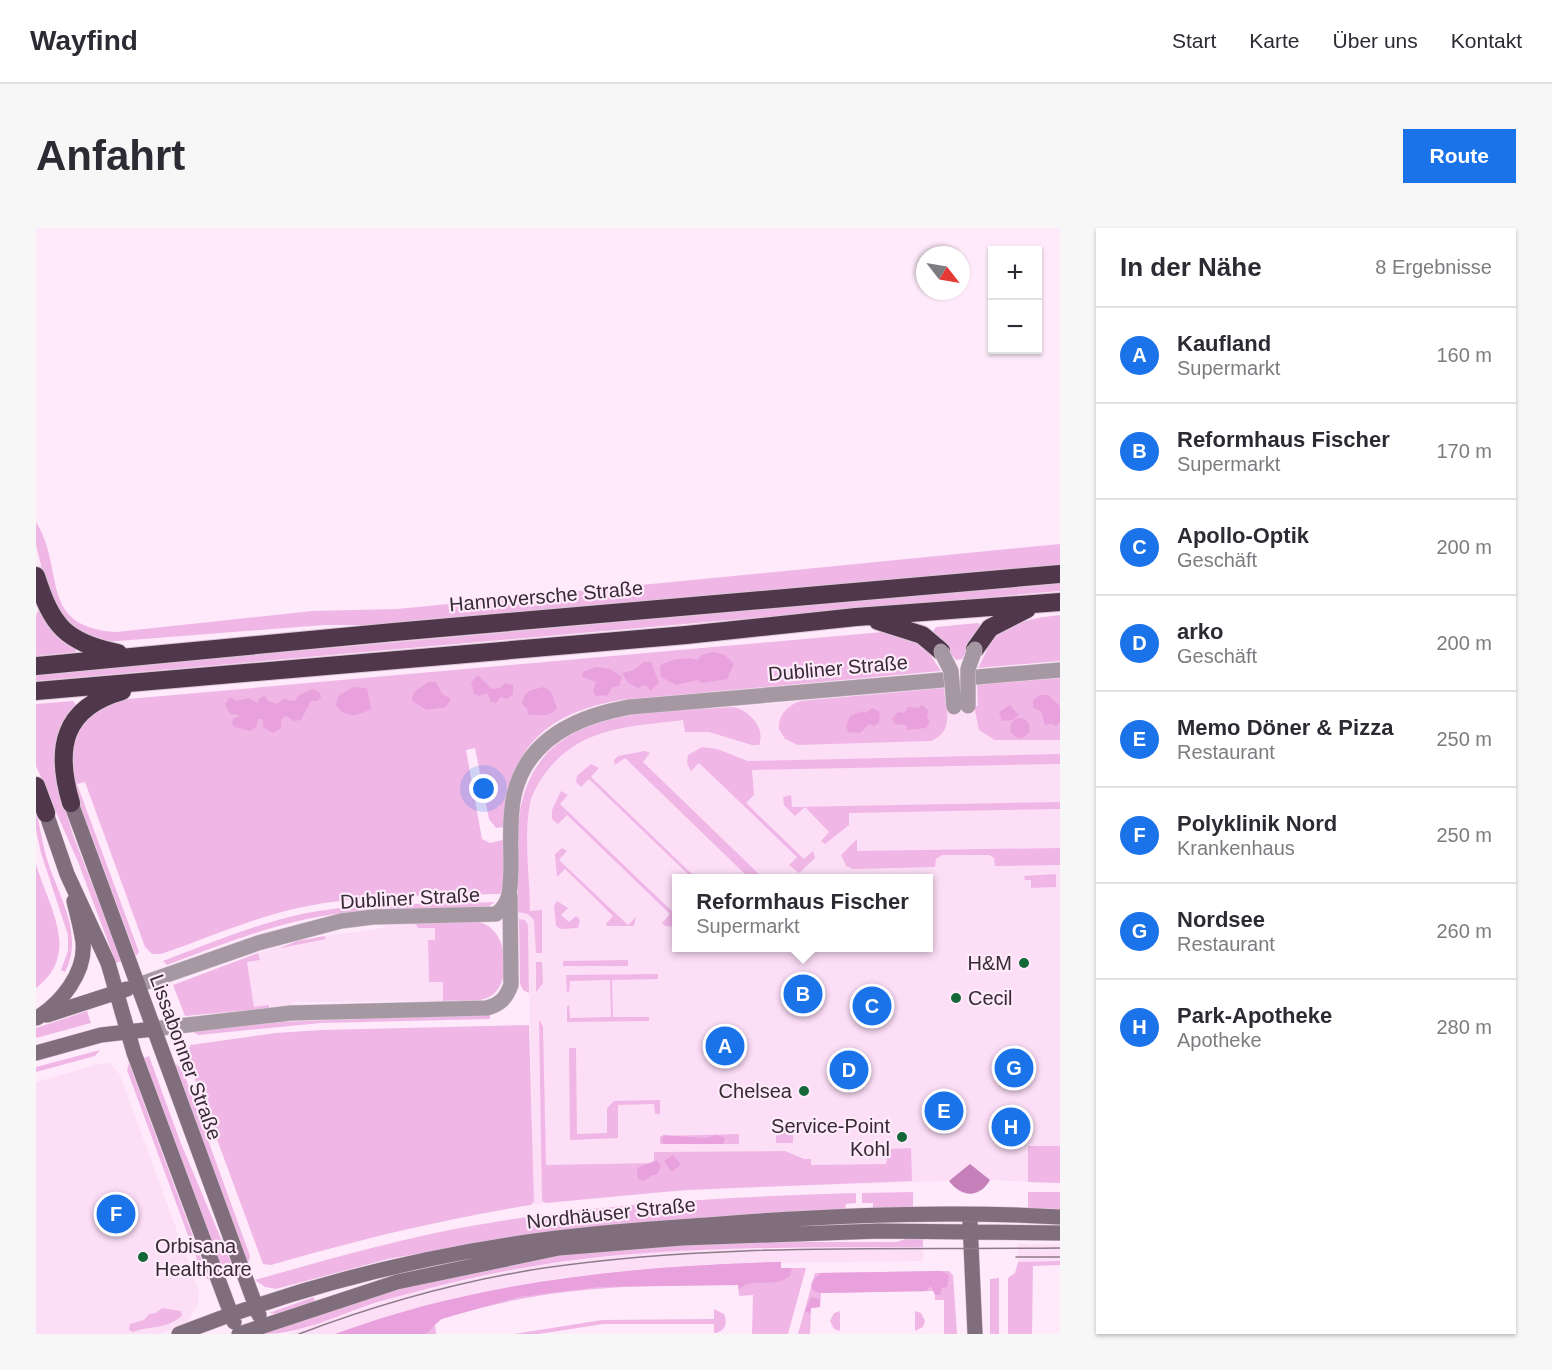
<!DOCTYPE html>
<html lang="de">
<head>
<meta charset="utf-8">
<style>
  body { margin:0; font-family:Arial,sans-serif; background:#f7f7f7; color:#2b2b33 }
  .controls { position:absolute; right:18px; top:18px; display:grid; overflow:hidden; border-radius:0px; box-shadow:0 2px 4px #0004 }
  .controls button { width:54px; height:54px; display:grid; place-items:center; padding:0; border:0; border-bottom:2px solid #e1e1e2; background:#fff; color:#2b2b33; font:30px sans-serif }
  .compass { position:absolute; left:880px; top:18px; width:54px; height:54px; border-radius:50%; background:#fff; box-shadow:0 2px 4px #0004; rotate:121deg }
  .you { position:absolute; left:448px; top:561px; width:21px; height:21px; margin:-15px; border:4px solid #fff; border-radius:50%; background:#1a73e8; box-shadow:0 0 0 9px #1a73e833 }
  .badge { display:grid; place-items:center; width:39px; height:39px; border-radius:50%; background:#1a73e8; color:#fff; font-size:20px; font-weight:700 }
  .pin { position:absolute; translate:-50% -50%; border:3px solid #fff; box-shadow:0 2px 6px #0006 }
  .popup { position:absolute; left:636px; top:646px; width:261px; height:78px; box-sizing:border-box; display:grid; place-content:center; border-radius:0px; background:#fff; filter:drop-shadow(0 2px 4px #0005); font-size:20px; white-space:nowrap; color:#7c7c81 }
  .popup b { font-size:22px; color:#2b2b33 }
  .popup::after { content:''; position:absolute; left:50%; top:100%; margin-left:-12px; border:12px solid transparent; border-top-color:#fff }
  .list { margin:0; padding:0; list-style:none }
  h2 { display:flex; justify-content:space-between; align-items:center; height:78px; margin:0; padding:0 24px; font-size:26px }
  h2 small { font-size:20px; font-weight:400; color:#7c7c81 }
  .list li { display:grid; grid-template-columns:39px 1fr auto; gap:18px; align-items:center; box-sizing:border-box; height:96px; padding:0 24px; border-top:2px solid #e1e1e2 }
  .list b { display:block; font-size:22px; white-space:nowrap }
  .list p { margin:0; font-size:20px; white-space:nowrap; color:#7c7c81 }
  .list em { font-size:20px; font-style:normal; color:#7c7c81 }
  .map { position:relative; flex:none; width:1024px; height:1106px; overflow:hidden; border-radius:0px }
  header { display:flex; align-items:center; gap:36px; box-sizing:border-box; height:84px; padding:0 30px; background:#fff; border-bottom:2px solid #e1e1e2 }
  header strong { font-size:28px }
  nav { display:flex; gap:33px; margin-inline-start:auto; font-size:21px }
  .intro { display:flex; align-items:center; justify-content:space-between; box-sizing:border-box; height:144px; padding:0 36px }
  h1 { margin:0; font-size:42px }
  .button { padding:15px 27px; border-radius:0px; background:#1a73e8; color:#fff; font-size:21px; font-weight:700 }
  main { display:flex; gap:36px; padding:0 36px }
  aside { flex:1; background:#fff; border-radius:0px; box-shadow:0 2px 4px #0004 }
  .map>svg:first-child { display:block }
  .built { fill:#fddef7; fill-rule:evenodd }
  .green { fill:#f0b7e6 }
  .forest { fill:#e8a1dc }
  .water { fill:#c580ba }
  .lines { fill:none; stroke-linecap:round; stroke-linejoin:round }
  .street-casing { stroke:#dac7d6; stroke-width:16 }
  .secondary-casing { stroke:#dac7d6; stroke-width:16 }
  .highway-casing { stroke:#dac7d6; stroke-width:20 }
  .street { stroke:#a698a3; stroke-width:15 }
  .secondary { stroke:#816e7d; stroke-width:15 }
  .highway { stroke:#50374c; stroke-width:18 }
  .tram { stroke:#8c7c89; stroke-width:1.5 }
  .street-bridge-casing { stroke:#dac7d6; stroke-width:16; stroke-linecap:butt }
  .street-bridge { stroke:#a698a3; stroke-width:15 }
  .poi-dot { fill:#146737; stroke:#feeafa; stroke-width:2 }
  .labels { text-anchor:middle; stroke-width:4.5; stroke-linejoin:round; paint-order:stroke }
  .street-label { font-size:20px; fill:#362a34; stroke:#feeafa }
  .poi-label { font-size:20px; fill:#362a34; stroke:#feeafa; text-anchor:end }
</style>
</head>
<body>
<header>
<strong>Wayfind</strong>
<nav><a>Start</a><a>Karte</a><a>Über uns</a><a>Kontakt</a></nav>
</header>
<div class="intro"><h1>Anfahrt</h1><a class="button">Route</a></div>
<main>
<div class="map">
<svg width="1024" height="1106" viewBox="0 0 1024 1106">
  <rect width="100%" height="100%" fill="#feeafa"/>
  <path class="built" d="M 1024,450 L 1024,955 L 954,952 L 946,962 L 936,966 L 925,965 L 913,953 L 742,958 L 590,966 L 495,977 L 498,973 L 492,697 L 489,692 L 483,691 L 481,613 L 484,584 L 491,559 L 510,525 L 527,512 L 587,489 L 908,460 L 909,480 L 941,478 L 941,457 ZM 641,650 L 893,650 L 893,720 L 641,720 Z
    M 379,695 L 382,700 L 399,699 L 399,712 L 392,713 L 393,754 L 407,754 L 407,773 L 256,774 L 256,778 L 218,779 L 211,734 L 224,732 L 222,725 L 242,719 L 242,722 L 290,711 L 289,708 L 347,700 L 349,696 Z
    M 74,835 L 84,847 L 163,1063 L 162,1076 L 155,1086 L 156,1089 L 152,1092 L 153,1095 L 123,1106 L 0,1106 L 0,854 L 63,836 Z
    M 982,1016 L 1024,1016 L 1024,1033 L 982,1034 Z
    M 887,1019 L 887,1033 L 722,1035 L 577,1044 L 508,1052 L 404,1074 L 299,1106 L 252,1106 L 377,1064 L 497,1038 L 602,1025 L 663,1022 Z"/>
  <path class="green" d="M 0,294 C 30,342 1,399 80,404 L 276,383 L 361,381 L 1024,316 L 1024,338 L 373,393 L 351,397 L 289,397 L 69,414 L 33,399 L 13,369 L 0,317 Z
    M 1024,355 L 1024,363 L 0,453 L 0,446 Z
    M 4,383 L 15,401 L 40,420 L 40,424 L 0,428 L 0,389 L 1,384 Z
    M 1024,387 L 1024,433 L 942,440 L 952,420 L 949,418 C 971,396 993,390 1024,387 Z
    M 942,395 L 945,398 L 926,431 L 920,432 L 897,403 L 900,399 Z
    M 847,404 L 863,405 L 896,422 L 893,425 L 905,443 L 585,472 C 510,485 471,520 468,599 L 460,600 L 453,591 L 439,520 L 430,522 L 446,611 L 454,615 L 467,612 L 467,658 L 464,666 C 402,668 338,666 277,677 C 225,686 174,709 125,726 L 116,726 L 109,719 L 49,554 L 41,556 L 103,724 L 100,728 L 37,558 L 34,517 L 52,488 L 74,476 L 92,471 Z
    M 1024,450 L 1024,512 L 959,512 L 943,502 L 938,478 L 942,478 L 941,457 Z
    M 908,460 C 909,480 920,502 895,513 L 762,517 L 749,511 L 743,501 C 742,487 751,478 764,473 Z
    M 37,473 L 41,478 L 21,553 L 37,607 L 86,733 L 80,735 L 42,634 L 0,538 L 0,476 Z
    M 697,479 C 713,482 730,500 723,517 L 716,517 L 673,504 L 649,504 L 647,492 C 593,499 546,498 510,544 C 502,555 494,568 493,582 C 488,614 494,650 494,683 L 506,682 L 506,725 L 500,725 L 498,692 L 492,686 L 482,684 C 482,651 479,616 484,583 C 502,478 614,485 697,479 Z
    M 666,519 L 681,521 L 712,533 L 1024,526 L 1024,536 L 716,542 L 718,567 L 710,575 L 768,631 L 777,623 L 779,630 L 763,645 L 753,637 L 761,629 L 663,535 L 655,543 L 651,535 L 652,527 Z
    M 609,523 L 614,525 L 607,534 L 727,650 L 713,650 L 589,530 L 579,537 L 578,532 L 582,528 Z
    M 555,536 L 563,540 L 555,549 L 660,650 L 656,650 L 553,551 L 545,559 L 540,554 L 541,548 Z
    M 525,563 L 532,567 L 524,576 L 641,688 L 641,699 L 629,698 L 626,695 L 634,686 L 531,587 L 522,596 L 516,591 L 516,582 Z
    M 755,567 L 756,579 L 1024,574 L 1024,581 L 813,585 L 813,597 L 789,616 L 785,613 L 793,604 L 769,579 L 759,588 L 748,577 L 747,569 Z
    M 0,583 C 4,598 6,613 10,628 C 21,666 49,705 29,744 L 25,742 L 32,723 L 32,707 L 5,625 L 0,602 Z
    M 821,611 L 821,623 L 1024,620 L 1024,637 L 959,638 L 958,630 L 953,627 L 906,627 L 900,631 L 899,639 L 817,641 L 810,638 L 805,627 Z
    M 526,620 L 531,623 L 523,632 L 592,697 L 600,689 L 598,698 L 571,698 L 570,696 L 577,688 L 529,641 L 521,649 L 519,626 Z
    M 0,636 C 12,678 46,725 0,760 Z
    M 1020,646 L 1020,659 L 995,660 L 995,652 L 989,652 L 988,648 Z
    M 521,673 L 532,680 L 525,687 L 533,694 L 540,688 L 544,692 L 542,700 L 525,701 L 520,698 L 518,678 Z
    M 459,674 L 453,678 C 404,682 355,678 306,685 C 244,693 189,715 131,737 L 127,733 C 173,716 219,696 266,686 C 329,673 395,677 459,674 Z
    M 483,691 L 489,692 L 492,697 L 493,765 L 487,762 L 484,756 Z
    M 443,694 C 474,701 477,758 453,769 C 441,775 421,772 407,773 L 407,754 L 393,754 L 392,712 L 399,712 L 399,700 L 382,700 L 379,695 Z
    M 289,708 L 290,711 L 241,721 L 261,713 Z
    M 222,725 L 224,732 L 211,734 L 218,779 L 233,777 L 233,780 L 149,788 L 137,757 Z
    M 592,732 L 592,738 L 527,738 L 527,733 Z
    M 500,734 L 506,734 L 507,755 L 500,764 Z
    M 622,746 L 622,751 L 576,752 L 577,789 L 613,789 L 613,793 L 531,794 L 531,778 L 533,777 L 534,790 L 575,789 L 574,752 L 534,753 L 533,764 L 531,764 L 530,747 Z
    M 51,783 L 55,795 L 0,810 L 0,800 Z
    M 454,786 L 454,791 L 285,795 L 162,807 L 156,803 L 245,794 Z
    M 503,791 L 507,799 L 510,937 L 618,935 L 618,924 L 749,923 L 768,931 L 775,931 L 775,937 L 850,936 L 853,921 L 875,920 L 876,953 L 649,962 L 510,975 L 506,973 Z
    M 493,797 L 498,973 L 495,977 C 407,991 321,1012 235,1037 L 227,1036 L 151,830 L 150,824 L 155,817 L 240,805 L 286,802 Z
    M 533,820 L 540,820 L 541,906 L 571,905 L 571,880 L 578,873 L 624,872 L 624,886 L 619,886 L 618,876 L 582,877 L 582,910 L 534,912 Z
    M 64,822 L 59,828 L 0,844 L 0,839 Z
    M 113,828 L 144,913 L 198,1042 L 188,1046 L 108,830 Z
    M 93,835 L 173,1052 L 167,1048 L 91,842 Z
    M 139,835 L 147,843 L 214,1028 L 212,1036 Z
    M 740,905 L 757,905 L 757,915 L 740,915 Z
    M 703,906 L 703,916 L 624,916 L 624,908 Z
    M 992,918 L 1024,918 L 1024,955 L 992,954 Z
    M 877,964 L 877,980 L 837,982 L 837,975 L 826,975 L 826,965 Z
    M 992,964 L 1024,964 L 1024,981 L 992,980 Z
    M 820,965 L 820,975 L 810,976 L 809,982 L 441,1015 L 352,1031 L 240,1061 L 229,1059 L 219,1052 C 290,1032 362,1011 435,998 C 562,975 691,969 820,965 Z
    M 872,1010 L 887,1010 L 887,1019 C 757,1020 626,1017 498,1038 C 445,1047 391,1060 339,1075 C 302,1087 266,1106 227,1106 C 314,1076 402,1045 494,1031 C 615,1013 739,1014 861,1014 Z
    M 1024,1033 L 1024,1037 L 997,1038 L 996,1106 L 972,1106 L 972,1050 L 979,1045 L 982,1034 Z
    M 745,1034 L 745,1040 L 770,1040 L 752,1106 L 716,1106 L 717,1067 L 703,1068 L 702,1057 C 594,1057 510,1058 406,1091 L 399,1096 L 400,1106 L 299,1106 C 449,1055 587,1038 745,1034 Z
    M 913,1043 L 917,1047 L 921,1106 L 908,1106 L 908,1072 L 899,1072 L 899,1063 L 785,1065 L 784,1079 L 775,1080 L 774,1106 L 762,1106 L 779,1045 Z
    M 963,1050 L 963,1106 L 954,1106 L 954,1051 Z
    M 278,1069 L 279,1074 L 241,1086 L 233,1085 Z
    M 126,1080 L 145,1083 L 146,1088 C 127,1103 113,1097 97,1104 L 93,1102 L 94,1096 L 108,1092 L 113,1086 L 120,1085 Z
    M 678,1081 L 688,1086 C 692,1095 689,1104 678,1105 L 678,1096 L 567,1096 L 503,1106 L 478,1106 L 566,1092 L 678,1091 Z
    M 804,1083 L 804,1103 L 798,1101 L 794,1093 L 798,1085 Z
    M 879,1083 L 885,1085 L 889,1093 L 887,1099 L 879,1103 Z"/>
  <path class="forest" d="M 678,424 L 689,427 L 698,436 L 691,451 L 666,455 L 661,452 L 640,457 L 625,449 L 624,438 C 634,431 651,428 662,432 L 665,427 Z
    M 608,434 L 615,434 L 623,455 L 614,463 L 610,457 L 602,460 L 592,455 L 586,445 L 598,442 Z
    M 560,439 L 574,441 L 586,449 L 583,458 L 576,459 L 572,467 L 560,468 L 557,463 L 560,454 L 546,449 L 547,444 Z
    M 442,447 L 456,461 L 464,460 L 469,455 L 477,457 L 477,466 L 471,471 L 465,469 L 460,475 L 455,474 L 451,465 L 443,468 L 438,466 L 435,455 Z
    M 392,454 L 400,454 L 406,466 L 415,471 L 410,479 L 391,482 L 376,473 C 376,461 385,461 392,454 Z
    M 317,459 L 331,460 L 335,481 C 322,488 308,491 300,477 L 302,468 Z
    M 508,459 L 515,464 L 521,480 C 512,491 504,486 492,487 L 491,480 L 486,476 C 489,461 496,462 508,459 Z
    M 277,461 L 284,465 L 285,470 L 281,473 L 275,473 L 265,492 L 258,493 L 250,488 L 245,492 L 245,500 L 237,505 L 227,499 L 227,491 L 222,491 L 220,499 L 214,503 L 199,499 L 196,496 L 197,491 L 205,487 L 194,486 L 189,476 L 194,469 L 201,473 L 212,470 L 222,475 L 222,472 L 229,467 L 232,473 L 241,476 L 249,470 L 254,473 L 260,472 L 263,467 Z
    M 1004,467 L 1012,467 L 1024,478 L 1024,494 L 1020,498 L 1015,496 L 1009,497 L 1005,483 L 997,480 L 997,472 Z
    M 886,477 L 892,482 L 891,489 L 894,493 L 890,500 L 871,502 L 870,497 L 859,496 L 856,491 L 862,484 L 868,485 L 872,479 L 882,480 Z
    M 974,477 L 983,487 L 977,492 L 966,493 L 963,484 Z
    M 836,480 L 844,484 L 843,495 L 838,498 L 833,496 L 824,505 L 812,504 L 810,498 L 814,488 L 826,483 L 829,485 Z
    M974 500a10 10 0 1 1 20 0a10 10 0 1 1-20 0Z
    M 627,907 L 669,910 L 681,907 L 689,910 L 687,916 L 630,916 L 626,914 Z
    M 637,927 L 645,936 L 636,944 L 628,933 Z
    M 621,932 L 625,938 L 621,947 L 616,947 L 608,953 L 602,951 L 601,940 Z
    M 745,1034 L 745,1040 L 756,1040 L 754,1048 C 738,1061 719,1048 703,1061 L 702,1057 L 562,1059 L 483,1069 L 405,1091 L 390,1106 L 299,1106 C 442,1053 594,1038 745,1034 Z
    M 905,1043 L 913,1047 L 911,1059 L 906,1060 L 904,1067 L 899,1067 L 895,1058 L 890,1063 L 785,1065 L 779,1064 L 775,1058 L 777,1052 L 785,1045 Z
    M 775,1069 L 784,1071 L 784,1079 L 775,1080 L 774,1086 L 769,1083 Z"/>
  <path class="water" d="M 934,936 L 954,952 C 943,971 925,969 913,953 Z"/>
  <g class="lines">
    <g class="street-casing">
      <path id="street" d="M 941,449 L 1024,442
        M 102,757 L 222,715 L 305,693 L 337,689 L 460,686 C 476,675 474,657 475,640 C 475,616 473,591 478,567 C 491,510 542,488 594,479 L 906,452
        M 117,801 L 255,785 L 451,780 C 465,776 470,770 475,757 L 474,668"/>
    </g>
    <g class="secondary-casing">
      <path id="secondary" d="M 35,575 L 223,1087
        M 10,585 L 31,646 L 72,735 L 98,825 L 198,1094
        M 11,787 L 91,761
        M 1,790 C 25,775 50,745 47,714 C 45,700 41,686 38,673
        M 0,825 L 65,807 L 117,801
        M 934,994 L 939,1106
        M 143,1106 C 264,1058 392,1026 521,1010 C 575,1003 629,1000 684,996 C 797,987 910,982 1024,989
        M 203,1106 L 361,1054 L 523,1020 L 646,1010 L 843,1003 L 1024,1005"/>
    </g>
    <g class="highway-casing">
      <path id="highway" d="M 0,348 C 16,398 29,414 82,425
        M 842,393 L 886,407 L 905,423
        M 939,421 L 954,400 L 991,381
        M 0,438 L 358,404 L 1024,346
        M 0,463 L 650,407 L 820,389 L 1024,374
        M 0,558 L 10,585
        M 35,575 C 19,521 26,480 86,463"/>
    </g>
    <use href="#street" class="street"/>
    <use href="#secondary" class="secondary"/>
    <use href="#highway" class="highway"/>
    <path class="tram" d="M 980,1029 L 1024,1029
      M 263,1106 C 342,1076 424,1053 508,1040 C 678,1015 852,1022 1024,1020"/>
    <g class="street-bridge-casing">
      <path id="street-bridge" d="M 905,423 L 915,443 L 918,479
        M 932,478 L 932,441 L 939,421"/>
    </g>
    <use href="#street-bridge" class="street-bridge"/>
  </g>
  <g class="poi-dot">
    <circle cx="988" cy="735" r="6"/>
    <circle cx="920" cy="770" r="6"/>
    <circle cx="768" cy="863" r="6"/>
    <circle cx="866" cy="909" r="6"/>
    <circle cx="107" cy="1029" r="6"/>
  </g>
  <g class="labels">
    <g class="street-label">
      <text transform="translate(510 368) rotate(-5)" y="7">Hannoversche Straße</text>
      <text transform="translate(802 440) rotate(-5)" y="7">Dubliner Straße</text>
      <text transform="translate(374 670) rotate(-3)" y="7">Dubliner Straße</text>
      <text transform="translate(150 829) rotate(70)" y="7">Lissabonner Straße</text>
      <text transform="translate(575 985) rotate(-6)" y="7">Nordhäuser Straße</text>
    </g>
    <g class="poi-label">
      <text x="976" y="742">H&amp;M</text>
      <text x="932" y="777" text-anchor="start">Cecil</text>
      <text x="756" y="870">Chelsea</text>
      <text x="854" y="905">Service-Point<tspan x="854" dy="23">Kohl</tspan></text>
      <text x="119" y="1025" text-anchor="start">Orbisana<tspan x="119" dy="23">Healthcare</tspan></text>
    </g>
  </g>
</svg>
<div class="controls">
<button>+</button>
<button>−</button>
</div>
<svg class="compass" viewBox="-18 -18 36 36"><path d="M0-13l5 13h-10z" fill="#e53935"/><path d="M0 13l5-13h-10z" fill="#7c7c81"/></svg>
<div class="you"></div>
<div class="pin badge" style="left:689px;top:818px">A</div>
<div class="pin badge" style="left:767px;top:766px">B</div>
<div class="popup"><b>Reformhaus Fischer</b>Supermarkt</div>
<div class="pin badge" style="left:836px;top:778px">C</div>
<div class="pin badge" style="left:813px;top:842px">D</div>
<div class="pin badge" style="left:908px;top:883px">E</div>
<div class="pin badge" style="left:80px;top:986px">F</div>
<div class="pin badge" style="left:978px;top:840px">G</div>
<div class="pin badge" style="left:975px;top:899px">H</div>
</div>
<aside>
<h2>In der Nähe<small>8 Ergebnisse</small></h2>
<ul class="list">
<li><span class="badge">A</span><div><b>Kaufland</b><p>Supermarkt</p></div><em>160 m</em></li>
<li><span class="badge">B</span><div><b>Reformhaus Fischer</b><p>Supermarkt</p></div><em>170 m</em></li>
<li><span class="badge">C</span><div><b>Apollo-Optik</b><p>Geschäft</p></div><em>200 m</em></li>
<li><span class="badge">D</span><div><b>arko</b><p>Geschäft</p></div><em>200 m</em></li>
<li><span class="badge">E</span><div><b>Memo Döner &amp; Pizza</b><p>Restaurant</p></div><em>250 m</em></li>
<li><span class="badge">F</span><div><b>Polyklinik Nord</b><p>Krankenhaus</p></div><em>250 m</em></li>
<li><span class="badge">G</span><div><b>Nordsee</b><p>Restaurant</p></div><em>260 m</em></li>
<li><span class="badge">H</span><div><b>Park-Apotheke</b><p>Apotheke</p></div><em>280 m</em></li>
</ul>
</aside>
</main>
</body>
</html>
